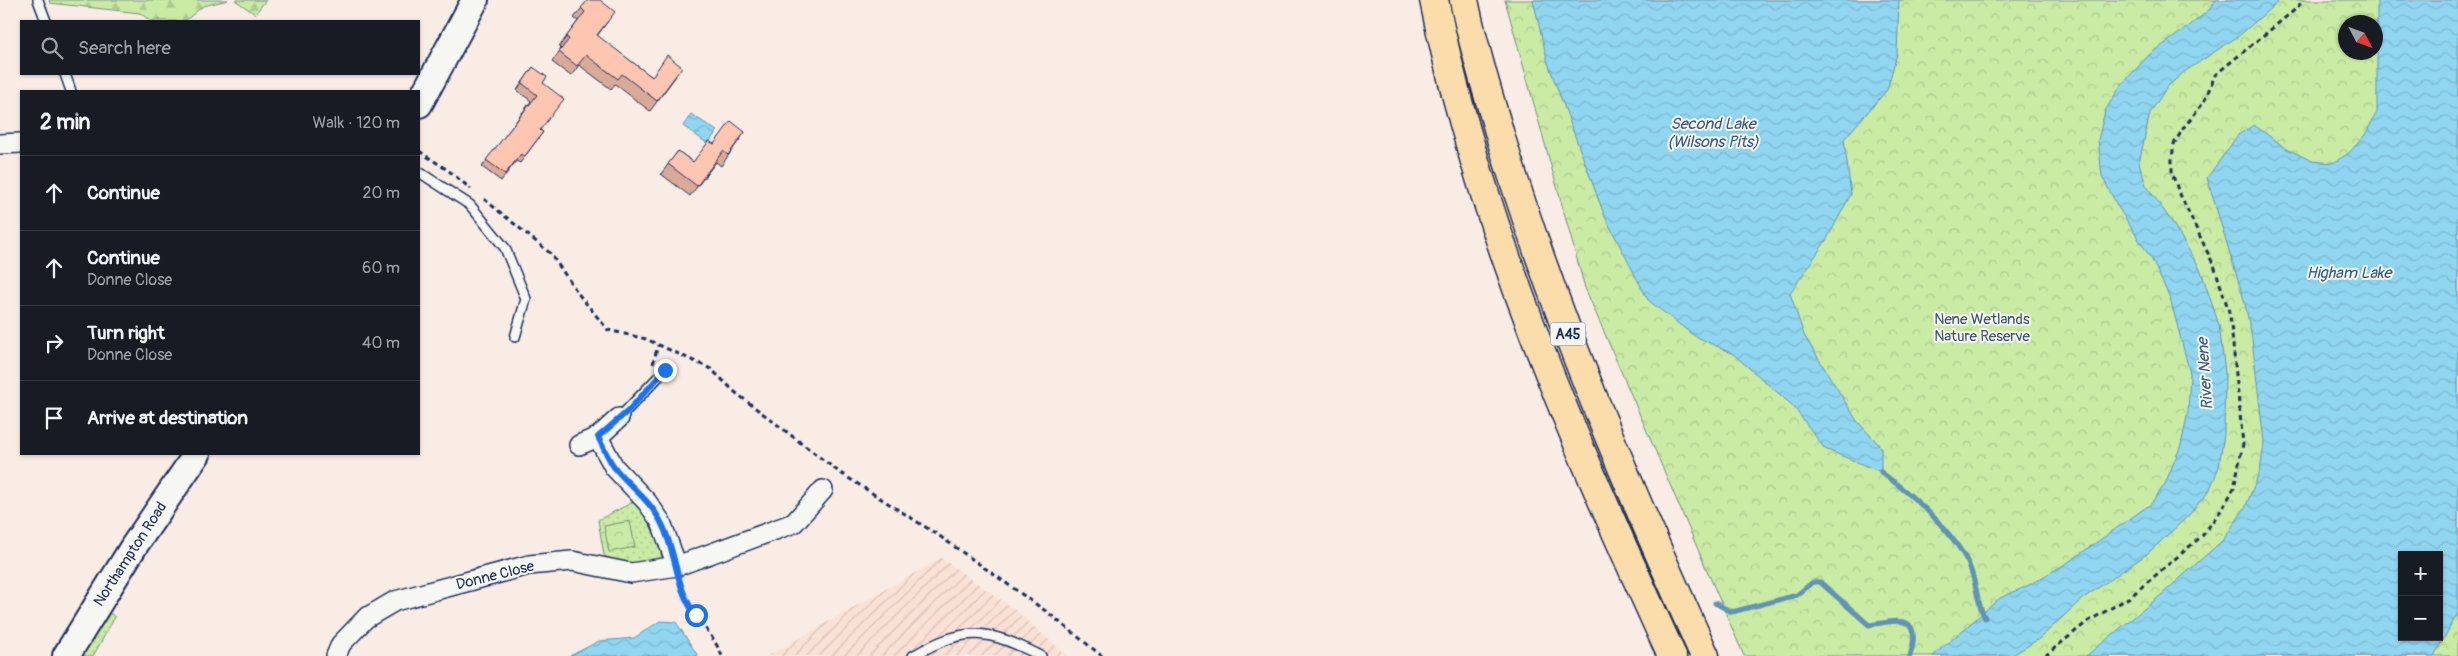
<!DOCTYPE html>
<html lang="en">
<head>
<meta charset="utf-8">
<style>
  body { margin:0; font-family:Pangolin,sans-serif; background:#242831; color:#f1f3f6 }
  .controls { position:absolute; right:15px; bottom:15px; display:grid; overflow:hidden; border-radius:0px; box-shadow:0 1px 4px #0004 }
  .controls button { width:45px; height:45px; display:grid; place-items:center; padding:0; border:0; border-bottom:1px solid #363941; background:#171b24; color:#f1f3f6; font:25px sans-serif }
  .compass { position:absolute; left:2338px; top:15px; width:45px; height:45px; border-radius:50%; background:#171b24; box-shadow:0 1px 4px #0004; rotate:131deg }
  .stop { position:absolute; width:15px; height:15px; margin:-11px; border:4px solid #1a73e8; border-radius:50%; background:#fff }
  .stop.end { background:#1a73e8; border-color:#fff; box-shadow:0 1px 5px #0008 }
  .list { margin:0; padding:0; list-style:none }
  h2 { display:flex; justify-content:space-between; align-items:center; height:65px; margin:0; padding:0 20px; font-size:21px }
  h2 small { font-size:16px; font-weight:400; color:#9ea1a6 }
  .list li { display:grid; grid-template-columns:32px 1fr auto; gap:15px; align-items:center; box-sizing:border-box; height:75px; padding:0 20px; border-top:1px solid #363941 }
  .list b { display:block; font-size:19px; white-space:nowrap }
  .list p { margin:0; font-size:16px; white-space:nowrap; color:#9ea1a6 }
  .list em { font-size:16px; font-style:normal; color:#9ea1a6 }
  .icon { flex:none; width:28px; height:28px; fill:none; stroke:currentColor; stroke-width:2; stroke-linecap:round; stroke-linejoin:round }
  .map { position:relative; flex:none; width:2458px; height:656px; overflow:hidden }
  .search { position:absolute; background:#171b24; box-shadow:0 1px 4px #0004; left:20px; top:20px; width:400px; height:55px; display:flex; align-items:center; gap:12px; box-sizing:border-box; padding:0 18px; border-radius:0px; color:#9ea1a6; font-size:19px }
  .panel { position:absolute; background:#171b24; box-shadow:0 1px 4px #0004; left:20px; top:90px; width:400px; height:365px; border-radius:0px }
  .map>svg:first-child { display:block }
  .industrial { fill:url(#industrial-furrows) }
  .grass { fill:url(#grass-dots); stroke:#728d80 }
  .forest { fill:url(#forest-firs); stroke:#728d80 }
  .park { fill:url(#park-crowns); stroke:#728d80; fill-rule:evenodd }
  .water { fill:url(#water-waves); stroke:#6193b6; fill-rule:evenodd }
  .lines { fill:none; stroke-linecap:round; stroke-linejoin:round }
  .stream { stroke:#6193b6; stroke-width:5 }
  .lane-casing { stroke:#1b2f5e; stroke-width:12 }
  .street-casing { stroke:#1b2f5e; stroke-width:22 }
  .secondary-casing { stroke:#1b2f5e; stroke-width:30 }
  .highway-casing { stroke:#1b2f5e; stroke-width:31 }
  .path { stroke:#1b2f5e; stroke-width:3; stroke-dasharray:5 4; stroke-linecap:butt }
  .lane { stroke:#f6f6f2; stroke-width:9 }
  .street { stroke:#f6f6f2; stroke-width:19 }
  .secondary { stroke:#f6f6f2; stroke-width:26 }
  .highway { stroke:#faddab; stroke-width:28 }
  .wall { fill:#daaa98; stroke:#1b2f5e }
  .building { fill:#fec6b1; stroke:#1b2f5e }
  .route { stroke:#1a73e8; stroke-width:6 }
  .labels { text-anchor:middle; stroke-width:4; stroke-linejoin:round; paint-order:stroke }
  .shield { fill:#f6f6f2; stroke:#5d6b8a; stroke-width:1 }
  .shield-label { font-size:14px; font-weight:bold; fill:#1b2f5e }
  .park-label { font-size:15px; fill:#3e556c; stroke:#f6f6f2 }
  .street-label { font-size:15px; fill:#1b2f5e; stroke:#f6f6f2 }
  .water-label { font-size:16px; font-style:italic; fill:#385983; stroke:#f6f6f2 }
</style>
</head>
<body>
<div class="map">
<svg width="2458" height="656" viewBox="0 0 2458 656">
  <defs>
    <pattern id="industrial-furrows" width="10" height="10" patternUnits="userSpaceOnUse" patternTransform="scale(1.25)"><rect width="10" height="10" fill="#fae1d5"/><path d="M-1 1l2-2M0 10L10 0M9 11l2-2" fill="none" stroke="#d6c1b9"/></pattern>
    <pattern id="grass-dots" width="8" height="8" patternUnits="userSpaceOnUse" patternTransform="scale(1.25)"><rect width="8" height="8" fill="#c9eba3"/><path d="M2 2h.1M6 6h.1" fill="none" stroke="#acca8f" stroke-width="1.8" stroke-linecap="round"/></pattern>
    <pattern id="forest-firs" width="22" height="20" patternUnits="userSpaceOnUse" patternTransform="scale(1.25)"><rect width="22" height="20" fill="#c9eba3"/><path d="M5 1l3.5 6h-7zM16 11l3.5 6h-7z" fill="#acca8f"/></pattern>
    <pattern id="park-crowns" width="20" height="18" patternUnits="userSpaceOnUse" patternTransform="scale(1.25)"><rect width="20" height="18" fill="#c9eba3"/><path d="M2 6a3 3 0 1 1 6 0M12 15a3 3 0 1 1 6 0" fill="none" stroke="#acca8f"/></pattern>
    <pattern id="water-waves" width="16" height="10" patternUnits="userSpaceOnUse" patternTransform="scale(1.25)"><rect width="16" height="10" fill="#90d6f1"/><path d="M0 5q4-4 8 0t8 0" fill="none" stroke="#7cb8d1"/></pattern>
  </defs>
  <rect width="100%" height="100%" fill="#f8ece5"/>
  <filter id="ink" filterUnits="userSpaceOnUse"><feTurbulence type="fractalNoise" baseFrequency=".02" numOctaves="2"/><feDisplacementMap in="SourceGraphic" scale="10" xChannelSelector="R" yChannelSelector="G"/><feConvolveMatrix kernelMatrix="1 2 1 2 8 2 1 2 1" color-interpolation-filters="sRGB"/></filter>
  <g filter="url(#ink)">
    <path class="industrial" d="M 941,558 L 1015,610 L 1067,656 L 768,656 Z"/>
    <path class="grass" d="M 635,501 C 643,514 667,547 660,563 L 614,564 L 604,555 L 598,520 Z
      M 105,610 L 115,617 L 93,656 L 76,656 Z"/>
    <path class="forest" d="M 49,0 L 228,0 L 203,6 L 185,21 L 151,21 L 140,13 L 50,3 Z
      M 235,0 L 266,0 L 255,14 Z"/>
    <path class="park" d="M 1505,0 L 2458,0 L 2458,656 L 1744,656 L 1585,288 ZM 2346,22 L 2376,22 L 2376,52 L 2346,52 ZM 2402,555 L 2439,555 L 2439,637 L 2402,637 Z
      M 630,521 L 635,547 L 609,552 L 604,526 Z"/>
    <path class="water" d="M 1533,0 L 1899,0 L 1897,54 L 1887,90 L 1844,139 L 1851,194 L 1827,239 L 1790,293 L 1804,335 L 1857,421 L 1881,447 L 1881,472 L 1825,449 L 1793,406 L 1733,354 L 1693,335 L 1648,300 L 1605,217 L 1548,63 Z
      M 2216,0 L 2280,0 L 2240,35 L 2184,72 L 2167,87 L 2150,113 L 2139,163 L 2146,185 L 2174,225 L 2201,271 L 2219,325 L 2225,372 L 2224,434 L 2219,467 L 2209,491 L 2187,517 L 2147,554 L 2082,599 L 2039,639 L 2011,656 L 1933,656 L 2000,598 L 2027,586 L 2067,563 L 2151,504 L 2165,484 L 2181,445 L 2188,412 L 2190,373 L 2170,298 L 2152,260 L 2118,207 L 2102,176 L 2098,140 L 2105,111 L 2121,85 L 2149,55 L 2188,27 L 2210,9 Z
      M 2377,0 L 2458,0 L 2458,613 L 2434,656 L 2086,656 L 2160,596 L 2223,540 L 2245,508 L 2260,471 L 2264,442 L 2252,339 L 2245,303 L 2207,178 L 2238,135 L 2254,125 L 2287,149 L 2312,161 L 2333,163 L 2349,153 L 2365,135 L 2377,112 ZM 2402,555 L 2439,555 L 2439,637 L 2402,637 Z
      M 691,114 L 717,131 L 708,144 L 683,126 Z
      M 660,621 L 676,622 L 698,656 L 570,656 L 599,641 L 634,638 Z"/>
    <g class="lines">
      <path class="stream" d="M 1881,472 C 1912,495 1951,529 1968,563 C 1977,581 1976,602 1985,618
        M 1715,603 L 1732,612 L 1797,595 L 1813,582 L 1820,582 L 1869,625 C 1898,620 1923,613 1910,656"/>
      <g class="lane-casing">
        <path id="lane" d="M 38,0 L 46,21
          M 65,74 L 71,91
          M 419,172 L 470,205 L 505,248 L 526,299 L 515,337
          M 619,418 L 665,370
          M 913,656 C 966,625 987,629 1041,656"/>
      </g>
      <g class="street-casing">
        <path id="street" d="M 0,144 L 21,143
          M 598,437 L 614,467 L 647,502 L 661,522 L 677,566
          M 579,445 L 598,437 L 619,418
          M 336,656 L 341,644 L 366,618 L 395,601 L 529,565 L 572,561 L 631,573 L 677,566 L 794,523 L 823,490"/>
      </g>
      <g class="secondary-casing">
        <path id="secondary" d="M 419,104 L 475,0
          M 66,656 L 134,546 L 197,454"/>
      </g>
      <g class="highway-casing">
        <path id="highway" d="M 1434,0 C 1481,230 1575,444 1672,656
          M 1464,0 C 1473,46 1487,90 1500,135 C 1554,315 1628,486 1705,656"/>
      </g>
      <path class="path" d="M 419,151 L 449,171 L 471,189
        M 484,199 L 550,253 L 580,296 L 608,330 L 646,339 L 711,369 L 736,393 L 839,472 L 938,535 L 1047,612 L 1102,656
        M 653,364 L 658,345
        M 680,581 C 686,610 711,629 722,656
        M 2045,656 L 2087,622 L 2130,597 L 2203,535 L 2224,506 L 2234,488 L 2243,444 L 2230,315 L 2215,268 L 2178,190 L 2172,173 L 2172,158 L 2174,144 L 2184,127 L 2204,102 L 2215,75 L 2297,8 L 2303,0"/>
      <use href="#lane" class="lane"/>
      <use href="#street" class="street"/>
      <use href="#secondary" class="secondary"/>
      <use href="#highway" class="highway"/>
    </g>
    <path class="wall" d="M 588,0 L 608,21 L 597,36 L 652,77 L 676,76 L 650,111 L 615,84 L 611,89 L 579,65 L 571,76 L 552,62 L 561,49 L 559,47 L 578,21 L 574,18 Z
      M 533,67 L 543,83 L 540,130 L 543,132 L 520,163 L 516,161 L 501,181 L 482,167 L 531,101 L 517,90 Z
      M 745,132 L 721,166 L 716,162 L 690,196 L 661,174 L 678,151 L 693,162 L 714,144 Z"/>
    <path class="building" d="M 588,0 L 600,0 L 615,12 L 597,35 L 652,77 L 667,55 L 682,67 L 657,101 L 622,74 L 618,79 L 586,55 L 577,66 L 559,52 L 569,39 L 566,37 L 585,12 L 581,8 Z
      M 533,67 L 547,77 L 543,83 L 564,99 L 540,130 L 543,132 L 525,156 L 521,154 L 505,174 L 486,160 L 537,95 L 522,83 Z
      M 731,121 L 745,132 L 728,155 L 723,151 L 697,186 L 668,164 L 678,151 L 693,162 L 709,141 L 714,144 Z"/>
  </g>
  <g class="lines" filter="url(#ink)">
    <path class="route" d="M 665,370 L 628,411 L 598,437 C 603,447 608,458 614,467 C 629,486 650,500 661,522 C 677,552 675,589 696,615"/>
  </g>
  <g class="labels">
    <rect class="shield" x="1550.5" y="322.5" width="35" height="23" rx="4"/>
    <g class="shield-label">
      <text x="1568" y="339">A45</text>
    </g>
    <g class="park-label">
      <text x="1982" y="324">Nene Wetlands<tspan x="1982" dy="17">Nature Reserve</tspan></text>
    </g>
    <g class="street-label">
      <text transform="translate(130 554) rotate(-57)" y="5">Northampton Road</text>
      <text transform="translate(495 575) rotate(-14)" y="5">Donne Close</text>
    </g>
    <g class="water-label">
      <text x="1713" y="129">Second Lake<tspan x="1713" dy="18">(Wilsons Pits)</tspan></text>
      <text x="2349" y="278">Higham Lake</text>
      <text transform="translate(2204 374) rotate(-94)" y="6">River Nene</text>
    </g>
  </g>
</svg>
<div class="controls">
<button>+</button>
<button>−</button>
</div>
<svg class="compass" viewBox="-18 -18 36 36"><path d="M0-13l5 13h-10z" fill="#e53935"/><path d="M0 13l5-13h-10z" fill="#9ea1a6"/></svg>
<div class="stop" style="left:696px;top:615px"></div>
<div class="stop end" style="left:665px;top:370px"></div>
<div class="search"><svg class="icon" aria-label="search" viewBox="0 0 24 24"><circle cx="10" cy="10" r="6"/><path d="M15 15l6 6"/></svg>Search here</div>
<section class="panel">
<h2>2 min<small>Walk · 120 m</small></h2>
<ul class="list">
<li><svg class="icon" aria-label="ahead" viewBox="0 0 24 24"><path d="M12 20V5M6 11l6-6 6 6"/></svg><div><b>Continue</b></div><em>20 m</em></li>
<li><svg class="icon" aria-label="ahead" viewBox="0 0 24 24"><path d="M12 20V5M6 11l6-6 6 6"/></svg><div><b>Continue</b><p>Donne Close</p></div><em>60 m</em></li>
<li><svg class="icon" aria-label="right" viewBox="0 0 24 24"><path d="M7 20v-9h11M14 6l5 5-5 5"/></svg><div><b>Turn right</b><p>Donne Close</p></div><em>40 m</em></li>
<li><svg class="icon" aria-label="arrive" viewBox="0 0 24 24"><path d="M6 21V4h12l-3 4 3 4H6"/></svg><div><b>Arrive at destination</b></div></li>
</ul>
</section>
</div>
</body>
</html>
